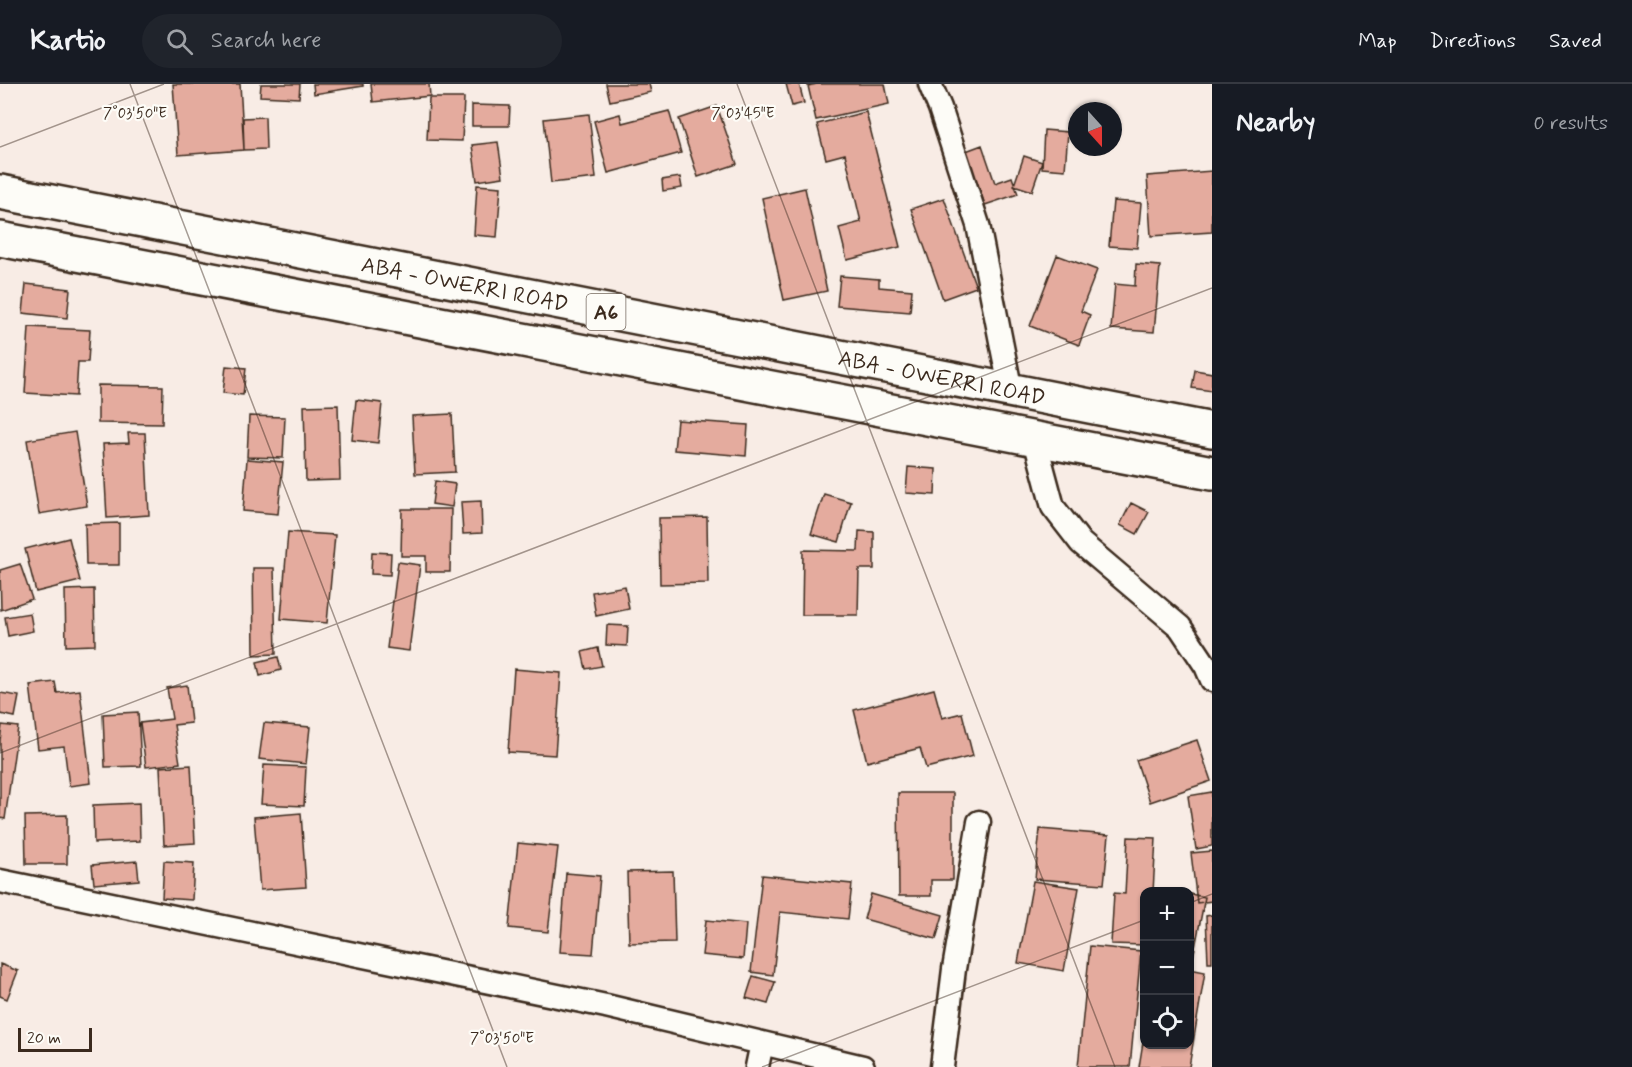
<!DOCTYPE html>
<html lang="en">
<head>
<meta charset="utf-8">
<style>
  body { margin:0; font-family:Mynerve,sans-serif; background:#20242c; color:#f1f3f6 }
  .controls { position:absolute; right:18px; bottom:18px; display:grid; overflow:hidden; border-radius:12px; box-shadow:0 2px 4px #0004 }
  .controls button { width:54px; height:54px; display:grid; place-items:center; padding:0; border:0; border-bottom:2px solid #363941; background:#171b24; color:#f1f3f6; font:30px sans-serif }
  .compass { position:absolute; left:1068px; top:18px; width:54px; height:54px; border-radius:50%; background:#171b24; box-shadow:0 2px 4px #0004; rotate:159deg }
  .scale { position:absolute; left:18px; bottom:15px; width:74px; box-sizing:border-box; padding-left:6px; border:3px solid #3b2a1e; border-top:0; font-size:16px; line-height:21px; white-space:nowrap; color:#3b2a1e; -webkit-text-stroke:4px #fdfcf7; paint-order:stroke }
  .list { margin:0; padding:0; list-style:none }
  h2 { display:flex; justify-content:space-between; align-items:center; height:78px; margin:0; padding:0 24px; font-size:26px }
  h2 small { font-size:20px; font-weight:400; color:#9ea1a6 }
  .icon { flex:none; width:33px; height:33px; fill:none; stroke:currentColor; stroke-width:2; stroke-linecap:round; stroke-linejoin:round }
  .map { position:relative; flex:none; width:1212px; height:983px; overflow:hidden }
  header { display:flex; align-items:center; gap:36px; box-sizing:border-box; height:84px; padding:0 30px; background:#171b24; border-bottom:2px solid #363941 }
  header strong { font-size:28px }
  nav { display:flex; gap:33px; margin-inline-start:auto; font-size:21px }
  .search { width:420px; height:54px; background:#20242c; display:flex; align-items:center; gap:15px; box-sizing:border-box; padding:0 21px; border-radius:33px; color:#9ea1a6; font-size:22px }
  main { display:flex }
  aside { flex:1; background:#171b24 }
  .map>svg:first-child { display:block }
  .building { fill:#e4ab9e; stroke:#3b2a1e; stroke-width:1.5 }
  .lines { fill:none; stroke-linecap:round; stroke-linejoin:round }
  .minor-casing { stroke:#3b2a1e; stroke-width:27 }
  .trunk-casing { stroke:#3b2a1e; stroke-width:38 }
  .minor { stroke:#fdfcf7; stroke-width:22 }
  .trunk { stroke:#fdfcf7; stroke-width:33 }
  .ticks { fill:none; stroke:#3b2a1e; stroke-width:1.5; stroke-opacity:0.45 }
  .labels { text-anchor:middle; stroke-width:4.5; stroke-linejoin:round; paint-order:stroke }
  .shield { fill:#fdfcf7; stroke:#75695f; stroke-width:1.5 }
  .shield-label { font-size:21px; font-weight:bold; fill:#3b2a1e }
  .street-label { font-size:22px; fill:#3b2a1e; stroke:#fdfcf7 }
  .ticks-label { font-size:15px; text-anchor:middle; fill:#3b2a1e; stroke:#fdfcf7; stroke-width:4.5; stroke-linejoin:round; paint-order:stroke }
</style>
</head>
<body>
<header>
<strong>Kartio</strong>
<div class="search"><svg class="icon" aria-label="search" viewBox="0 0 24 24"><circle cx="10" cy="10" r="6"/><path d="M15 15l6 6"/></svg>Search here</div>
<nav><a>Map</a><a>Directions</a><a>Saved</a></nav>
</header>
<main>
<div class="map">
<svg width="1212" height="983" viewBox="0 0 1212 983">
  <rect width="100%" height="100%" fill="#f8ece5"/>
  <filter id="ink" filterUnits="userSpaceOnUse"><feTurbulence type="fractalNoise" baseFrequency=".0167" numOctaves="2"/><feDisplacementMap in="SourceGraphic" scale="12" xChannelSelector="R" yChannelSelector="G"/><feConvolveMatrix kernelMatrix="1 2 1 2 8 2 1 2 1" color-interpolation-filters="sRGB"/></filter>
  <g filter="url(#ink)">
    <path class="building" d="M 173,0 L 240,0 L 244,66 L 178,71 Z
      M 261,0 L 300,0 L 299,14 L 260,12 Z
      M 313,0 L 363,0 L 363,2 L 314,10 Z
      M 371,0 L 429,0 L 430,12 L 373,18 Z
      M 606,0 L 649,0 L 651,8 L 610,17 Z
      M 786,0 L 799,0 L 804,19 L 792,22 Z
      M 817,0 L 885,0 L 889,20 L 816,36 L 808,2 Z
      M 429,14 L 464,14 L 462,57 L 427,56 Z
      M 472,21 L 510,22 L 509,42 L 472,42 Z
      M 717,22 L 737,80 L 698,93 L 679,35 Z
      M 669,27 L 681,69 L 608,89 L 594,37 L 620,30 L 622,39 Z
      M 866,28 L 900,163 L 847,176 L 839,144 L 861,138 L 845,70 L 826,75 L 817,40 Z
      M 589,30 L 596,94 L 551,99 L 544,35 Z
      M 265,33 L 266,65 L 244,66 L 243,34 Z
      M 1044,46 L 1068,48 L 1065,86 L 1042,84 Z
      M 498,58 L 503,93 L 477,97 L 472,61 Z
      M 982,61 L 995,99 L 1012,93 L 1018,110 L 985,121 L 966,67 Z
      M 1024,72 L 1042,78 L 1032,107 L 1014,101 Z
      M 1212,87 L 1212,148 L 1151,152 L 1147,92 Z
      M 680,93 L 682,104 L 663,107 L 662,96 Z
      M 477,101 L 501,103 L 497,153 L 474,151 Z
      M 805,104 L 827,207 L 784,216 L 762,114 Z
      M 944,114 L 976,203 L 943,215 L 911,125 Z
      M 1113,117 L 1141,119 L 1137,164 L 1109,162 Z
      M 1057,171 L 1097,186 L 1081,227 L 1090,231 L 1079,261 L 1030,242 Z
      M 1136,180 L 1160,182 L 1154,248 L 1111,245 L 1115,200 L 1135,202 Z
      M 840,192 L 879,195 L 879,203 L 912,206 L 910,228 L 837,222 Z
      M 26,200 L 70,205 L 67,234 L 23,229 Z
      M 29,243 L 90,246 L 88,278 L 78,278 L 76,312 L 25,309 Z
      M 226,282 L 246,284 L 243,311 L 223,309 Z
      M 1195,286 L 1212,289 L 1212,307 L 1192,304 Z
      M 98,301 L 163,302 L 162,340 L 98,339 Z
      M 356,316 L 382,319 L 378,359 L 352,356 Z
      M 338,321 L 340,396 L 306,397 L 304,322 Z
      M 452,330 L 455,388 L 415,390 L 412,332 Z
      M 249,332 L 285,333 L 283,374 L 247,373 Z
      M 677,336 L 748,341 L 746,372 L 674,366 Z
      M 75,348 L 87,422 L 39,430 L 27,356 Z
      M 128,349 L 145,349 L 149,431 L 107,434 L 103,360 L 129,359 Z
      M 247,375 L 283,378 L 278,430 L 243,427 Z
      M 908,383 L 936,385 L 935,411 L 906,409 Z
      M 435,397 L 455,400 L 452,423 L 432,420 Z
      M 824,410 L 851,418 L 839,458 L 811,450 Z
      M 481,417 L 482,449 L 463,450 L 461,418 Z
      M 1131,419 L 1149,428 L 1137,450 L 1120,441 Z
      M 402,425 L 451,425 L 450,488 L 426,488 L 426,472 L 401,472 Z
      M 707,433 L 708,499 L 660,500 L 659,434 Z
      M 119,439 L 119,481 L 86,481 L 85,440 Z
      M 859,447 L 874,448 L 874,485 L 859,485 L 858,531 L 802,531 L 803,466 L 858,467 Z
      M 288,448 L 335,451 L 327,539 L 281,535 Z
      M 69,454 L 80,497 L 36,508 L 25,465 Z
      M 372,468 L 391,469 L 390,491 L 371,490 Z
      M 398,478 L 420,481 L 409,567 L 387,564 Z
      M 20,480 L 32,515 L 1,526 L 0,486 Z
      M 253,484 L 274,484 L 276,570 L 254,571 Z
      M 625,502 L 629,525 L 596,532 L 592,508 Z
      M 94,505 L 95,561 L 66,562 L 65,506 Z
      M 30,529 L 33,547 L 8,552 L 5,533 Z
      M 607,541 L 628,542 L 627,562 L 606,561 Z
      M 598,564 L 602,582 L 586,585 L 582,568 Z
      M 278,573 L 281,586 L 260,592 L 257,578 Z
      M 514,585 L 561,589 L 555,671 L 508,668 Z
      M 55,598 L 57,609 L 80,606 L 91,699 L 69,702 L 64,662 L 38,665 L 30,601 Z
      M 187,601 L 191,639 L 174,641 L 180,679 L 146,683 L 140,639 L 172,635 L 167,604 Z
      M 934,605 L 942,634 L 962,629 L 973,672 L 926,684 L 920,664 L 867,678 L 854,626 Z
      M 0,609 L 19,612 L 15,633 L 0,630 Z
      M 138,628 L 141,682 L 105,683 L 103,630 Z
      M 264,639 L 310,643 L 306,680 L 259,675 Z
      M 2,641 L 18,643 L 5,735 L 0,734 L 0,657 Z
      M 1197,656 L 1211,697 L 1150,718 L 1136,676 Z
      M 191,681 L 195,759 L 164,761 L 160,683 Z
      M 264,681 L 306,683 L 304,722 L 261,720 Z
      M 1212,708 L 1212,762 L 1196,765 L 1188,712 Z
      M 898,709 L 953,709 L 953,796 L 931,796 L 931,812 L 899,812 Z
      M 139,719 L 140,757 L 94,759 L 93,721 Z
      M 301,729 L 306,803 L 260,806 L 254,733 Z
      M 67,731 L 67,780 L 26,780 L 25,732 Z
      M 1040,745 L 1109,751 L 1104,800 L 1035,795 Z
      M 1128,753 L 1156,754 L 1153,808 L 1144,808 L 1144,861 L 1111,860 L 1114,809 L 1125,810 Z
      M 518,759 L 558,763 L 548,848 L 509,844 Z
      M 1212,767 L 1212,817 L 1197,819 L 1191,769 Z
      M 137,777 L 139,796 L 94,800 L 92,781 Z
      M 164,777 L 194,779 L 192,816 L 162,814 Z
      M 673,787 L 675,858 L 629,859 L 627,788 Z
      M 566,789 L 600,792 L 593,870 L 560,868 Z
      M 762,791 L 852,800 L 848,835 L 780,828 L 773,891 L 751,888 Z
      M 1033,797 L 1079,804 L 1064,887 L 1018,879 Z
      M 871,810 L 943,831 L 936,855 L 864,835 Z
      M 1190,810 L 1205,813 L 1192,879 L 1190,879 Z
      M 1212,831 L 1212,878 L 1208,878 L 1206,832 Z
      M 706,836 L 746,840 L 743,875 L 702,871 Z
      M 1090,862 L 1141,867 L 1130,983 L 1078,983 Z
      M 0,880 L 18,887 L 7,915 L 0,912 Z
      M 1190,885 L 1205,888 L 1189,983 L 1139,983 L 1144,952 L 1144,960 L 1190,960 Z
      M 753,892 L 775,898 L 768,920 L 746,914 Z"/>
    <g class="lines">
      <g class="minor-casing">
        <path id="minor" d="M 930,0 L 940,24 L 978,141 L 1011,308
          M 1035,356 L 1053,423 L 1081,459 L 1180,543 L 1206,582 L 1212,596
          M 0,797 L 606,922 L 863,983
          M 757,983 L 762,959
          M 942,983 L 954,885 L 979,738"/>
      </g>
      <g class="trunk-casing">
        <g id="trunk">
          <path id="s1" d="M 0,108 L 1212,346"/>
          <path d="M 0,155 L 1212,389"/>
        </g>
      </g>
      <use href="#minor" class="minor"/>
      <use href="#trunk" class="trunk"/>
    </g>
  </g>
  <path class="ticks" d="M 130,0 L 507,983M 737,0 L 1115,983M 0,63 L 164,0M 0,669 L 1212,204M 1190,819 L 1212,810M 762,983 L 1144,836"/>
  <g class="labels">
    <rect class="shield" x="586.5" y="210" width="39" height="36" rx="4.5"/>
    <g class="shield-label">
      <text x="606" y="235">A6</text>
    </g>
    <g class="street-label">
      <text dy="8" stroke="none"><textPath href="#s1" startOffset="474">ABA - OWERRI ROAD</textPath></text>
      <text dy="8" stroke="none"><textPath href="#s1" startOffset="960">ABA - OWERRI ROAD</textPath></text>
    </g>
  </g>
  <g class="ticks-label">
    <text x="135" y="34">7°03'50"E</text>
    <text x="743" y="34">7°03'45"E</text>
    <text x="502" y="959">7°03'50"E</text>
  </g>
</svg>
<div class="controls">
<button>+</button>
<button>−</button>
<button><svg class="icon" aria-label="locate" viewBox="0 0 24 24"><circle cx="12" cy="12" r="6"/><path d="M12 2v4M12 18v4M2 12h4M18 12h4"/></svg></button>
</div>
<svg class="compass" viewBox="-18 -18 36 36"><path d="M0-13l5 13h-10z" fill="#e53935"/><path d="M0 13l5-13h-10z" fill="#9ea1a6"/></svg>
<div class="scale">20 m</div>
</div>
<aside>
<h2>Nearby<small>0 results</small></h2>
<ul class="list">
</ul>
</aside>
</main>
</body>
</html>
